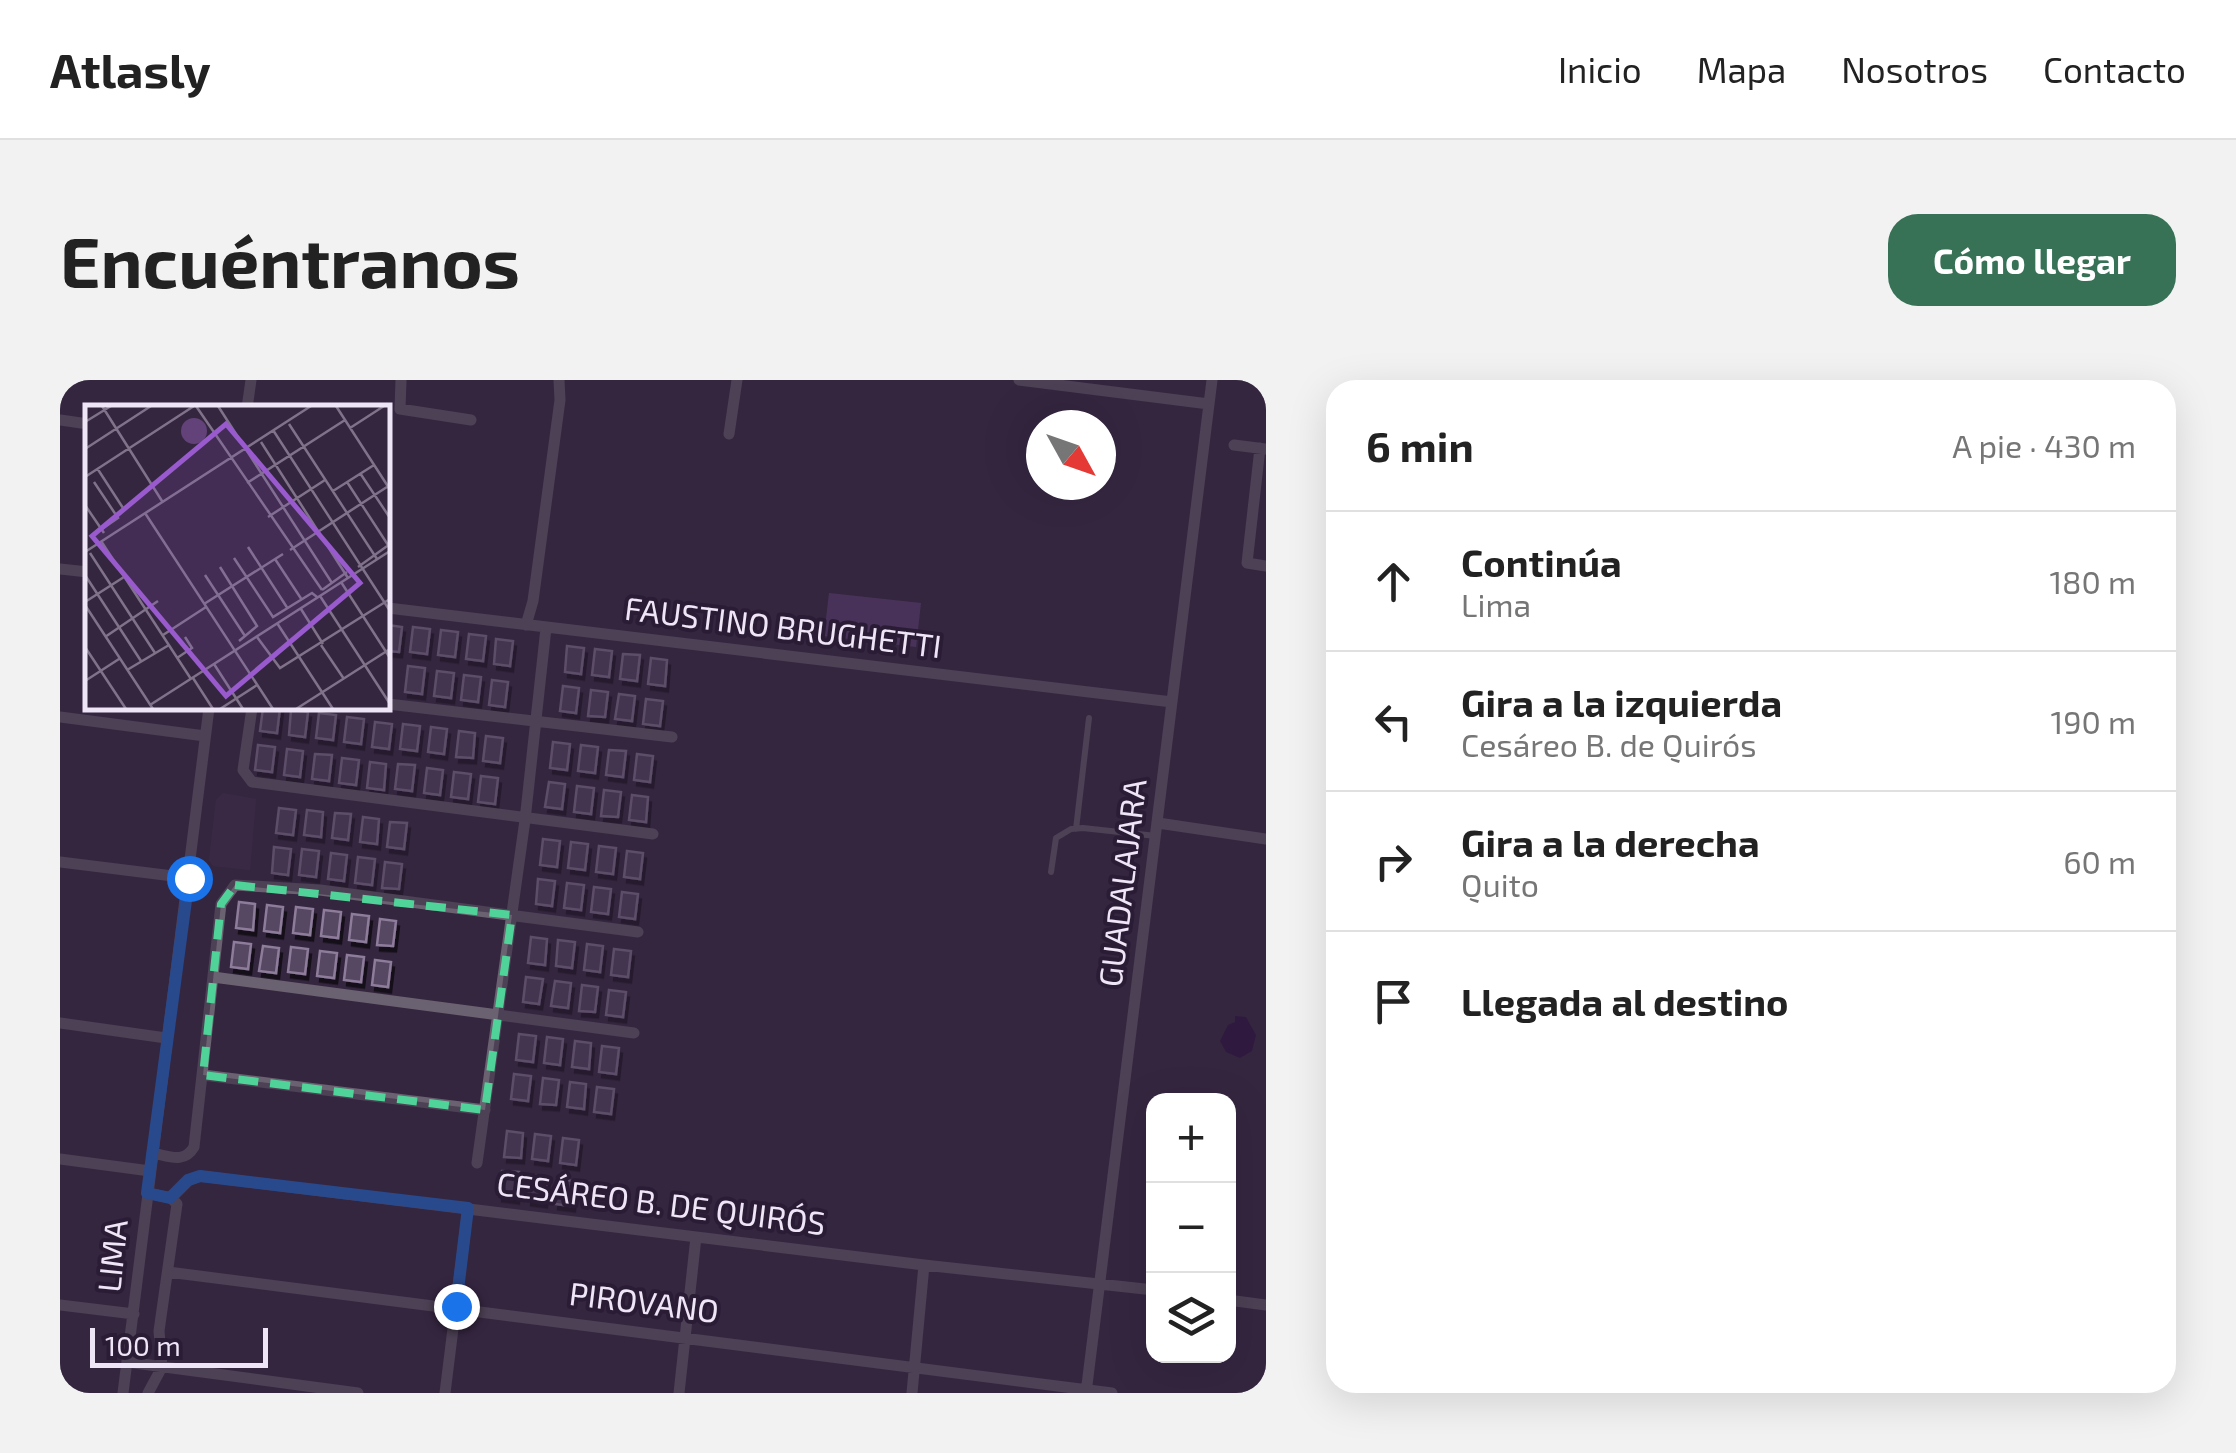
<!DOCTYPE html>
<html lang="es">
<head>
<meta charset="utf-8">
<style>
  body { margin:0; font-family:"Exo 2",sans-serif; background:#f2f2f2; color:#222 }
  .controls { position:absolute; right:30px; bottom:30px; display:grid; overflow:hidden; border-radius:20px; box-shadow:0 10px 40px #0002 }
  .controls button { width:90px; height:90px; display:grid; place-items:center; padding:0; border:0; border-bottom:2px solid #e0e0e0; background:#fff; color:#222; font:50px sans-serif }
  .compass { position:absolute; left:966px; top:30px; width:90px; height:90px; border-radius:50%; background:#fff; box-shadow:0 10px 40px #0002; rotate:130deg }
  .scale { position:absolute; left:30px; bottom:25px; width:178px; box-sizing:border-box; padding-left:10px; border:5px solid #eee5f6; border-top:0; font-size:28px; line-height:35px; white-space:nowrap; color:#eee5f6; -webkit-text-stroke:8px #2b1c36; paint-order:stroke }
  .stop { position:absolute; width:30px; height:30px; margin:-22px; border:8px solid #1a73e8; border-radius:50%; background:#fff }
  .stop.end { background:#1a73e8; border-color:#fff; box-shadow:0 2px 10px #0008 }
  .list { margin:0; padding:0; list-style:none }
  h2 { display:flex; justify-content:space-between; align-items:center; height:130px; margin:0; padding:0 40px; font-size:42px }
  h2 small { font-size:32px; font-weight:400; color:#767676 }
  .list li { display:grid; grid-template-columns:65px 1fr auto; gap:30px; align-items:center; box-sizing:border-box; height:140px; padding:0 40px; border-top:2px solid #e0e0e0 }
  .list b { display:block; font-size:38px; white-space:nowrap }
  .list p { margin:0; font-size:32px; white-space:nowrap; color:#767676 }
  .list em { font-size:32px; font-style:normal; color:#767676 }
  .icon { flex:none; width:55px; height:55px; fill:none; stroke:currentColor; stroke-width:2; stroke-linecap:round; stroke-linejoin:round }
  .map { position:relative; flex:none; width:1206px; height:1013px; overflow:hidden; border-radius:30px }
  header { display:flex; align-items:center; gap:60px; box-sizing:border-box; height:140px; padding:0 50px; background:#fff; border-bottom:2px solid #e0e0e0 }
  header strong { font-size:48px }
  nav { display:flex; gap:55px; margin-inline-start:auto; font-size:35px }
  .intro { display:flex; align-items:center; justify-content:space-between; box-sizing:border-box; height:240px; padding:0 60px }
  h1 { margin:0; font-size:70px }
  .button { padding:25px 45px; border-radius:30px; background:#377257; color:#fff; font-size:35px; font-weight:700 }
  main { display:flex; gap:60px; padding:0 60px }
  aside { flex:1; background:#fff; border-radius:30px; box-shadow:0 10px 40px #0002 }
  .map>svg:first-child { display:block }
  .built { fill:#412e4d }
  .green { fill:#624278 }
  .water { fill:#2c093f }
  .building { fill:#564662; stroke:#8d7b9a; stroke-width:2.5; filter:url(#shadow) }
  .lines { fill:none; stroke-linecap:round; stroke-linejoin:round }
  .lane { stroke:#6a6270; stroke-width:6 }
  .street { stroke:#6a6270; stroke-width:11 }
  .route { stroke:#1a73e8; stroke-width:12 }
  .marked { fill:none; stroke:#50d398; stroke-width:8; stroke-dasharray:20 12; stroke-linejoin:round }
  .labels { text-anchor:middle; stroke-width:8; stroke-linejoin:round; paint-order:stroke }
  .street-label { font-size:32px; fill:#eee5f6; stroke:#2b1c36 }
  .inset-road { fill:none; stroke:#7f7289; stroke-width:2.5 }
  .view { fill:#985acd; fill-opacity:0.15; stroke:#985acd; stroke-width:5 }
  .inset-edge { fill:none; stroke:#eee5f6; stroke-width:5 }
</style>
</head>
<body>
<header>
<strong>Atlasly</strong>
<nav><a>Inicio</a><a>Mapa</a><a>Nosotros</a><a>Contacto</a></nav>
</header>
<div class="intro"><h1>Encuéntranos</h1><a class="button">Cómo llegar</a></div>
<main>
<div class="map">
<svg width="1206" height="1013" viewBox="0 0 1206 1013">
  <defs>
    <filter id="shadow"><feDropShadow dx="3" dy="5.5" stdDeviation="0" flood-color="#0009"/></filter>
  </defs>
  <rect width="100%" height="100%" fill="#352640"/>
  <path class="built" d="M 163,413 L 196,419 L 190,490 L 153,486 L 149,480 L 156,420 Z"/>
  <path class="green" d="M 769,213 L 861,223 L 856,267 L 764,256 Z"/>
  <path class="water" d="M 1175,636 L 1186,637 L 1196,655 L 1192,671 L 1180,678 L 1166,672 L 1160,661 L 1168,645 L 1175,642 Z"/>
  <path class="building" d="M 328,245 L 342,247 L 339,272 L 328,271 Z
    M 353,247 L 370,249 L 367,274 L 350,272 Z
    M 381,250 L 398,252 L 395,277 L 378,275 Z
    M 409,254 L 426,256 L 423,281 L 406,279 Z
    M 436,259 L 453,261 L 450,286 L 434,284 Z
    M 507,266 L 524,268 L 521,294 L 505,292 Z
    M 535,269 L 552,271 L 549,297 L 532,295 Z
    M 563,274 L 580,275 L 577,301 L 560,299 Z
    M 591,278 L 607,280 L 605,306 L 588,304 Z
    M 348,286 L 365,288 L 362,314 L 345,312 Z
    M 377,291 L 394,293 L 391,318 L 374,316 Z
    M 404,295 L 421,297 L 418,322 L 401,320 Z
    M 432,300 L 448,302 L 445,327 L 429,325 Z
    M 503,306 L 519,308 L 516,333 L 500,331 Z
    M 531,310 L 548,312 L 545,337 L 528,336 Z
    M 559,314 L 575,316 L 572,341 L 555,339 Z
    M 586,319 L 603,321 L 600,346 L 583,344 Z
    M 203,328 L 220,328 L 217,353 L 200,351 Z
    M 231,330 L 248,332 L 245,357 L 229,355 Z
    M 259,333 L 276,335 L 273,360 L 256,358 Z
    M 287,337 L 304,339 L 301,364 L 284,362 Z
    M 315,342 L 332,344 L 329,369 L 312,367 Z
    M 343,344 L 360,346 L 357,371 L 340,369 Z
    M 371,347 L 387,349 L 384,374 L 368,372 Z
    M 399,351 L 415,353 L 413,378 L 396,377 Z
    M 426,356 L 443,358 L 440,383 L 423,381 Z
    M 493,362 L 510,364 L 507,390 L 490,388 Z
    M 198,365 L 215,367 L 212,392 L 195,390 Z
    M 521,365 L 538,367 L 535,393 L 518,391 Z
    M 227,369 L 243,371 L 240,397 L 224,395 Z
    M 549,370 L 566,371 L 563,397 L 546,395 Z
    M 255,374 L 272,375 L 269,401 L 252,399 Z
    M 577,374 L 593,376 L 590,402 L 574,400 Z
    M 282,378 L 299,380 L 296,405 L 279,403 Z
    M 310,382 L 326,384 L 324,410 L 307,408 Z
    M 338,384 L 355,385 L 352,411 L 335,409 Z
    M 367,388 L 383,390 L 380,415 L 364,413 Z
    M 394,392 L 411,394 L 408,419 L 391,417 Z
    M 421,396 L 438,398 L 435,424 L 418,422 Z
    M 489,402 L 505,404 L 502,429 L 485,427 Z
    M 517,406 L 534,408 L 531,434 L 514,432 Z
    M 544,410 L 561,412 L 558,437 L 541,436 Z
    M 572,415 L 588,417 L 586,442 L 569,440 Z
    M 219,428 L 236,430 L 233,455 L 216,453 Z
    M 247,430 L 263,432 L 261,457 L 244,455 Z
    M 275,433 L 291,434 L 288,460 L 272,458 Z
    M 303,437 L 319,439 L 317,464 L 300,462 Z
    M 330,442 L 347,443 L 344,469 L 327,467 Z
    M 483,459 L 500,461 L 497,487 L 480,485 Z
    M 511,462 L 528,464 L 525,490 L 508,488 Z
    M 539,466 L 556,468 L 553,494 L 536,492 Z
    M 214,467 L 231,469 L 228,495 L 212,493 Z
    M 242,469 L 259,471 L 256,497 L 239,495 Z
    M 567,471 L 583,473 L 580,499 L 564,497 Z
    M 271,473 L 287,475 L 284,501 L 268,499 Z
    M 298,477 L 315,479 L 312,505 L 295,503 Z
    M 325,482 L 342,484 L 339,509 L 322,508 Z
    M 478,499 L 495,501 L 492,526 L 476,524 Z
    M 507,503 L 524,505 L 521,530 L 504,528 Z
    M 534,507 L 551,509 L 548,534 L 531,532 Z
    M 562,512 L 578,514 L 575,539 L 559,537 Z
    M 179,522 L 195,524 L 193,550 L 176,548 Z
    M 207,525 L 223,527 L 220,553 L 204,551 Z
    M 236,527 L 253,529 L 250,555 L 233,553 Z
    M 264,530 L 281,532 L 278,558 L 261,556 Z
    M 292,534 L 309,536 L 306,562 L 289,560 Z
    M 320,539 L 336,541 L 333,566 L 317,565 Z
    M 471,557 L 487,559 L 485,585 L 468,583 Z
    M 498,560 L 515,562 L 512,588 L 496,586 Z
    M 174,562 L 191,564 L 188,589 L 171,587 Z
    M 527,564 L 543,566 L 540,592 L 524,590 Z
    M 203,566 L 219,568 L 216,593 L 199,591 Z
    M 231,567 L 248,569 L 245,594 L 228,592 Z
    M 554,569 L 571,571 L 568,597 L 551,595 Z
    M 260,571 L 277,573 L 274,598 L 257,596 Z
    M 287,575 L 304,577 L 301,602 L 284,600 Z
    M 315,580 L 331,582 L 328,607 L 312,605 Z
    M 466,597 L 483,599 L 479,624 L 463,622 Z
    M 495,601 L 511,603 L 508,628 L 491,626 Z
    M 522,605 L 538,607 L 535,632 L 519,631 Z
    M 549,610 L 566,612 L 563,637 L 546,635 Z
    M 459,654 L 476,656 L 473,682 L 456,680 Z
    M 487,657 L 503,659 L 500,685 L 484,683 Z
    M 515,661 L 531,663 L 529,689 L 512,687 Z
    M 542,666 L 559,668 L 556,694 L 539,692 Z
    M 454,694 L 471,696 L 468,721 L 451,719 Z
    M 483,698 L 499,700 L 496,725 L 480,724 Z
    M 510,702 L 526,704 L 524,729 L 507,727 Z
    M 537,707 L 554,709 L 551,734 L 534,732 Z
    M 447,751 L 463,753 L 461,778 L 444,777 Z
    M 475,754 L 491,756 L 488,781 L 472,779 Z
    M 503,758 L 519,760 L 516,785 L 500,783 Z
    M 442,791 L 459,792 L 456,818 L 439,816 Z
    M 471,795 L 487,797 L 484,822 L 468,820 Z
    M 498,799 L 514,801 L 512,826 L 495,824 Z"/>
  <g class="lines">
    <path class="lane" d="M 1016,449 L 1029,338
      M 991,492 L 996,458 L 1011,449 L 1023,448 L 1096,456"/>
    <path class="street" d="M 341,0 L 340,29 L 411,40
      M 959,0 L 1149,24
      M 187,28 L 191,0
      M 0,40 L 28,44
      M 669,54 L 677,0
      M 1174,65 L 1206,69
      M 1200,68 L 1187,183 L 1206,186
      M 0,189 L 28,192
      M 328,228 L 1112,322
      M 466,245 L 473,221 L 500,20 L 499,0
      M 328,324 L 612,357
      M 192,328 L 183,390 L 192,402 L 593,454
      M 0,337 L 145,356
      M 1098,443 L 1206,459
      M 0,482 L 129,498
      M 153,597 L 574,653
      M 0,643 L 106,658
      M 143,695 L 425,730
      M 92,773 C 109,776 124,784 134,767 L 161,524 L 175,505 L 260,510 L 578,552
      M 0,779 L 90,791
      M 417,783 L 465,440 L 486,248
      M 87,813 L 111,818 L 117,824 L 99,951 L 102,987 L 88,1013
      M 111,818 L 128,801 L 140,796 L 864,885 L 1094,910
      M 108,892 L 1052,1013
      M 1168,920 L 1206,925
      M 0,925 L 74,934
      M 67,982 L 298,1013
      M 63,1013 L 149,328
      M 385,1013 L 408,828
      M 619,1013 L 636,857
      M 852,1013 L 864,885
      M 1026,1013 L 1152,0"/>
  </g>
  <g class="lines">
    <path class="route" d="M 129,498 L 87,813 L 110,818 L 128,800 L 140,796 L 408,828 L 396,926"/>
  </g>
  <path d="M0 0H1206V1013H0ZM 175,505 L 452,535 L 425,730 L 143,695 L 161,524 Z" fill="#352640" fill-opacity=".55" fill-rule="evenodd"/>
  <path class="marked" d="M 175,505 L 452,535 L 425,730 L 143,695 L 161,524 Z"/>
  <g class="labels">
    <g class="street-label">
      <text transform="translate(723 248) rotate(7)" y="11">FAUSTINO BRUGHETTI</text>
      <text transform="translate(1063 503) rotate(-83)" y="11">GUADALAJARA</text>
      <text transform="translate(601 824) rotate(7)" y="11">CESÁREO B. DE QUIRÓS</text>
      <text transform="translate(53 876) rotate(-84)" y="11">LIMA</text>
      <text transform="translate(584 923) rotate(7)" y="11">PIROVANO</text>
    </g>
  </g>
  <g transform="translate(25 25)">
    <rect width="305" height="305" fill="#352640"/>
    <path d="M96 26a13 13 0 1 1 26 0a13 13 0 1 1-26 0Z" fill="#624278"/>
    <path class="inset-road" d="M 17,1 L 77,96M 111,1 L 237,185M 133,1 L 247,178M 251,1 L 304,83M 0,17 L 26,1M 204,19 L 292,154M 265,23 L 299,1M 188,25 L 305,206M 176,37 L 263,173M 0,44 L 66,1M 12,63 L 38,103M 275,68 L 305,113M 0,72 L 109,1M 9,77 L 33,113 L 17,124M 262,77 L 303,140M 162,78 L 260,15M 248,86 L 289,60M 0,100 L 19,128M 60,108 L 188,304M 183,112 L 240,75M 16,136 L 106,274M 163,142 L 203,204M 205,145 L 305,80M 0,147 L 226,1M 5,148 L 70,248M 149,153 L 188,212 L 227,188 L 232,192M 190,154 L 217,195M 135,162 L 172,221 L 154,236M 273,162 L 305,139M 0,170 L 56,256M 120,170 L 160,231M 256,177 L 305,253M 237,185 L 262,167M 235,191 L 305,299M 0,197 L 39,172M 119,199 L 198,149M 0,200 L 68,304M 216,204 L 238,239M 192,218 L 248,304M 78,230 L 121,202M 20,232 L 73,196M 172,232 L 195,263 L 305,194M 236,240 L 259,274M 0,242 L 41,304M 92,253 L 107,243 L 100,232M 129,259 L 158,304M 42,265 L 84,240M 108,273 L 128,304M 0,276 L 34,254M 65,300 L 305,146M 135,304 L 172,280M 211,304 L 305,244"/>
    <path class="view" d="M 141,19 L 275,178 L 141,291 L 7,131 Z"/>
    <rect width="305" height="305" class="inset-edge"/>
  </g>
</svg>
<div class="controls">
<button>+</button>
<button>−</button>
<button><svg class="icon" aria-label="layers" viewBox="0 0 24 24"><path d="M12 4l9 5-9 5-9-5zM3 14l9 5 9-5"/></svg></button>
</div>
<svg class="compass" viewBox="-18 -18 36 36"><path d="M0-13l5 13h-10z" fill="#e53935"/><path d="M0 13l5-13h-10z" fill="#767676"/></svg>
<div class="scale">100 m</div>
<div class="stop" style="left:129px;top:498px"></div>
<div class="stop end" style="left:396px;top:926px"></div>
</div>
<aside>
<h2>6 min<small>A pie · 430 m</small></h2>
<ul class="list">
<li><svg class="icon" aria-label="ahead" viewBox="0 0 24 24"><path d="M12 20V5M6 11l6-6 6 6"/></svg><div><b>Continúa</b><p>Lima</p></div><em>180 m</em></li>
<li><svg class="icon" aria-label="left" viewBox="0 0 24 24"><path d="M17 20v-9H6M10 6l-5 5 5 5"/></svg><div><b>Gira a la izquierda</b><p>Cesáreo B. de Quirós</p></div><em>190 m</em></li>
<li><svg class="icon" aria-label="right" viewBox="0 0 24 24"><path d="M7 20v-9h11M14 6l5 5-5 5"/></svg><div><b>Gira a la derecha</b><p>Quito</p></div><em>60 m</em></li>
<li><svg class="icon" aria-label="arrive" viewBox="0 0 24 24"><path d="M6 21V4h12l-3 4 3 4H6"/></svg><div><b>Llegada al destino</b></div></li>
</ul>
</aside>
</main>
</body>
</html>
